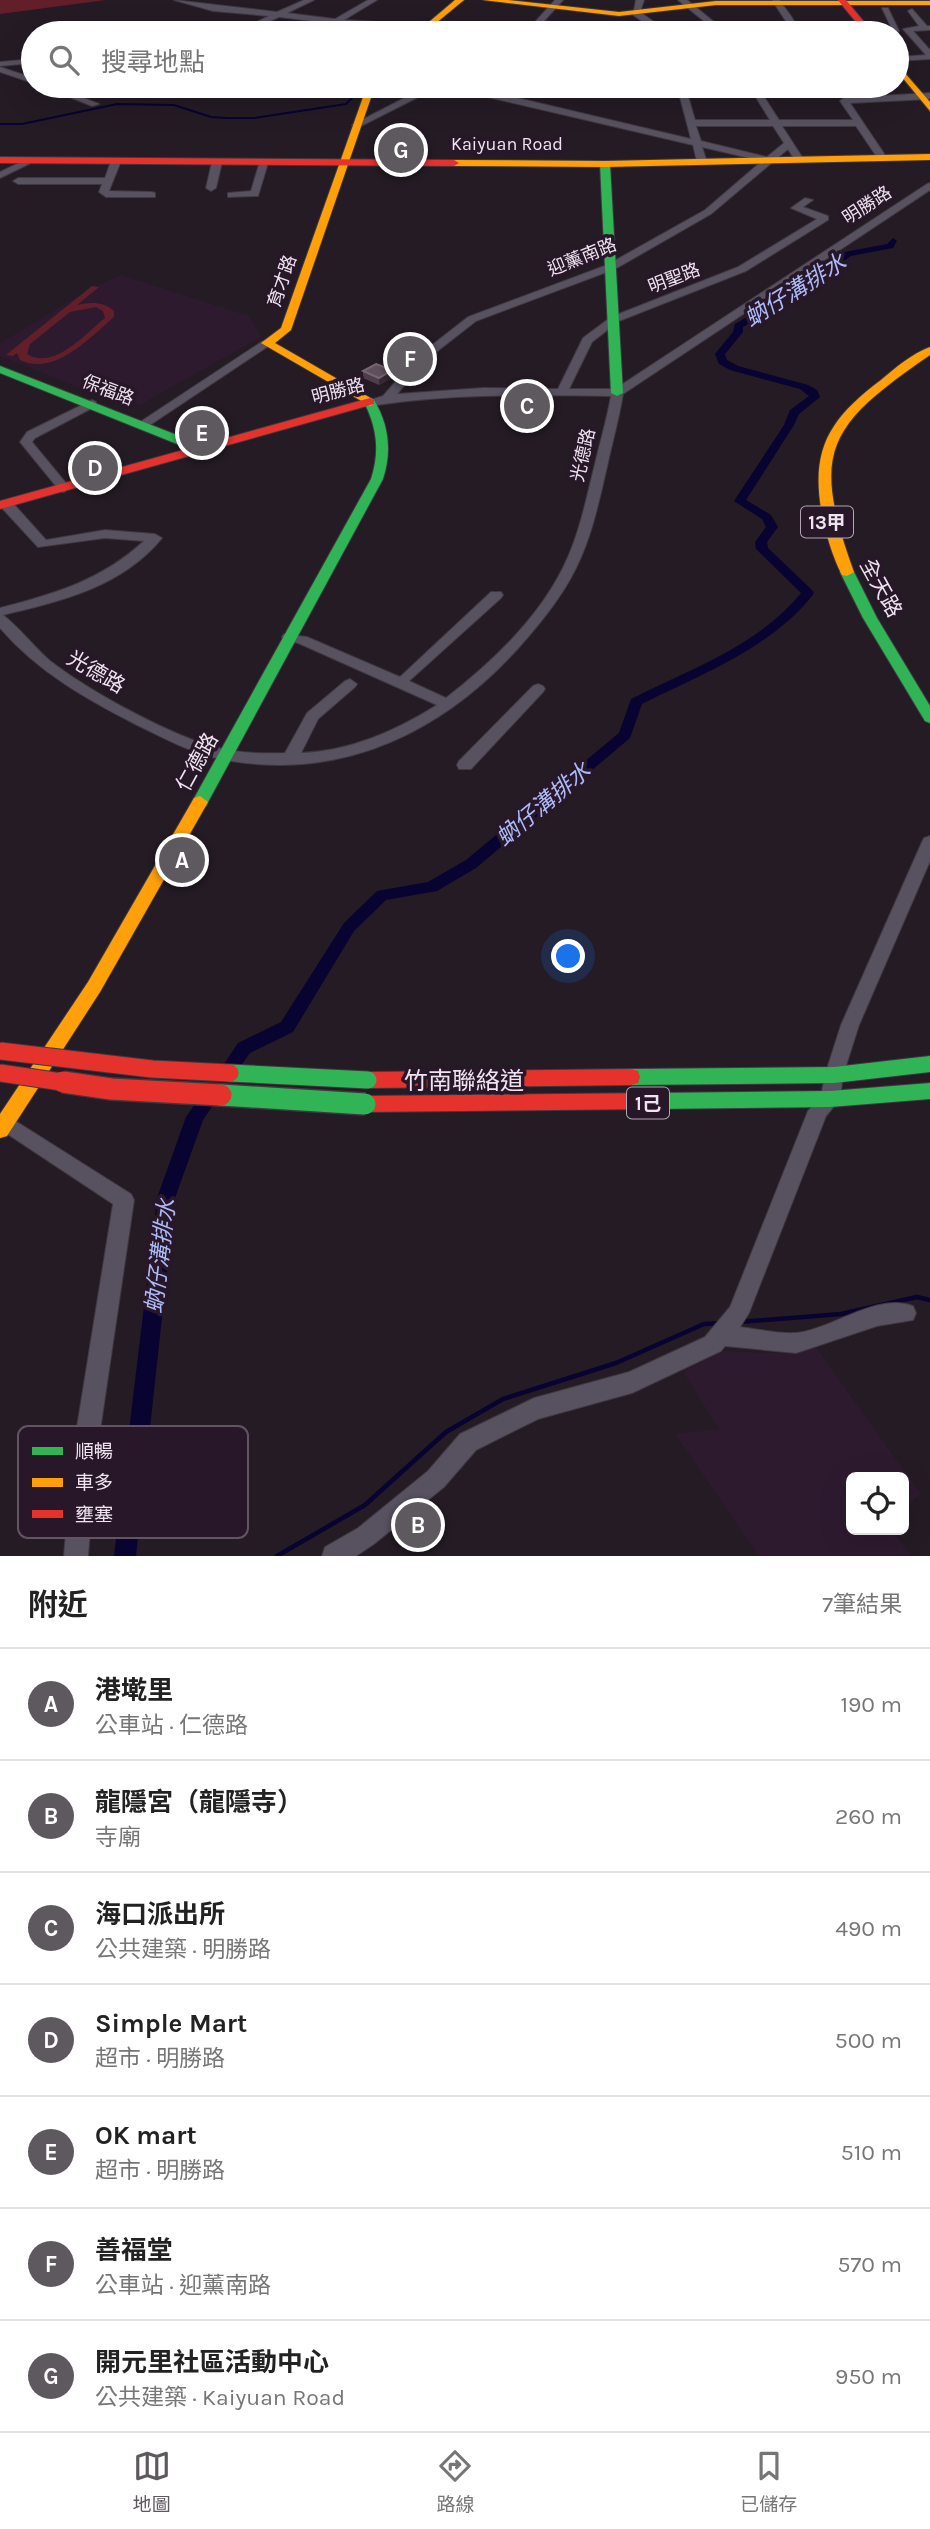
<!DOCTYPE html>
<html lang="zh-TW">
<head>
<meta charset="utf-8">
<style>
  body { margin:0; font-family:Karla,"Noto Sans TC",sans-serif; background:#f6f6f6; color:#222 }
  .controls { position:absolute; right:21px; bottom:21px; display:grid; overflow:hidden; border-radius:10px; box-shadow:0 7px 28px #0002 }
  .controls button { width:63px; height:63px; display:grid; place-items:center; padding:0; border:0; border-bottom:2px solid #e0e0e0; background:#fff; color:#222; font:35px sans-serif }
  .you { position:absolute; left:569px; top:957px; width:24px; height:24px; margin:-18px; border:5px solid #fff; border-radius:50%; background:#1a73e8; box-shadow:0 0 0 10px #1a73e833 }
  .badge { display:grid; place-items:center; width:46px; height:46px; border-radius:50%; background:#5e595e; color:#fff; font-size:23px; font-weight:700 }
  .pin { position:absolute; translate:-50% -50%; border:4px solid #fff; box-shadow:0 2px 7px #0006 }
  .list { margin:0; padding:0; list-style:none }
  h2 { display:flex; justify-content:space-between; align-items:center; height:91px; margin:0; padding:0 28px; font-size:30px }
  h2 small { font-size:23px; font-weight:400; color:#767676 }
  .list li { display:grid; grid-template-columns:46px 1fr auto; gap:21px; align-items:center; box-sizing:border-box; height:112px; padding:0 28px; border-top:2px solid #e0e0e0 }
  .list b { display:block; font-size:26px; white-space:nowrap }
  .list p { margin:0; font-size:23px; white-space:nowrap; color:#767676 }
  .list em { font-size:23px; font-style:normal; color:#767676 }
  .icon { flex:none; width:38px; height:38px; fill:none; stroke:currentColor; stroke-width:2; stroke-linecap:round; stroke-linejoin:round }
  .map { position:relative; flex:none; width:930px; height:1556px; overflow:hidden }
  .search { position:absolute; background:#fff; box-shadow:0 7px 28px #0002; left:21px; right:21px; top:21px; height:77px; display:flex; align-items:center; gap:18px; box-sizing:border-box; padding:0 24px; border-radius:38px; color:#767676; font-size:26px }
  .sheet { height:875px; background:#fff }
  nav { display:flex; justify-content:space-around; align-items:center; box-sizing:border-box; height:98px; border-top:2px solid #e0e0e0; background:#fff; font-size:19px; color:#767676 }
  nav a { display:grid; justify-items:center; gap:4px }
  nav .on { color:#5e595e }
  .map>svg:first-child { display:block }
  .built { fill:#2e1a2f }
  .green { fill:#621f2a; fill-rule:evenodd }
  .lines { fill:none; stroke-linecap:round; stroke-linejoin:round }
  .stream-far1 { stroke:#080331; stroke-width:2 }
  .stream { stroke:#080331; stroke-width:4.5 }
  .canal { fill:#080331; fill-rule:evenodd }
  .street-casing { stroke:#3f3840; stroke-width:2 }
  .fast-casing { stroke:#3f3840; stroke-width:2 }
  .slow-casing { stroke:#3f3840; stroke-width:2 }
  .jam-casing { stroke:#3f3840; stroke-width:2 }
  .street { fill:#575160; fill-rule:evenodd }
  .fast { fill:#30b455; fill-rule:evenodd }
  .slow { fill:#ff9f0a; fill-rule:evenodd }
  .jam { fill:#e5322d; fill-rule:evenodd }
  .fast-bridge-far1-casing { stroke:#3f3840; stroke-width:19; stroke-linecap:butt }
  .fast-bridge-casing { stroke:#3f3840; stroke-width:24; stroke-linecap:butt }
  .jam-bridge-far1-casing { stroke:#3f3840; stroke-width:19; stroke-linecap:butt }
  .jam-bridge-casing { stroke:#3f3840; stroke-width:24; stroke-linecap:butt }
  .fast-bridge-far1 { stroke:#30b455; stroke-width:17 }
  .fast-bridge { stroke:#30b455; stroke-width:21 }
  .jam-bridge-far1 { stroke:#e5322d; stroke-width:17 }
  .jam-bridge { stroke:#e5322d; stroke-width:21 }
  .wall { fill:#4f3d4a }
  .shaded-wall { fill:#372834 }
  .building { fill:#604f5c; stroke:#766673; stroke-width:2 }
  .labels { text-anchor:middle; stroke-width:7; stroke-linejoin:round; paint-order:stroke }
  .far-street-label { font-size:18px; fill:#eee3ef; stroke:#271728 }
  .shield { fill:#271728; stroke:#b2a6b3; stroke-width:2 }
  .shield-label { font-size:19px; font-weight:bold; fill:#eee3ef }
  .street-label { font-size:21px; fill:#eee3ef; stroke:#271728 }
  .water-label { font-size:23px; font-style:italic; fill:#acbbf7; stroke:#271728 }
  .near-street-label { font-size:24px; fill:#eee3ef; stroke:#271728 }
  .key { fill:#271728; stroke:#635464; stroke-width:2 }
  .key-label { font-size:19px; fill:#eee3ef }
</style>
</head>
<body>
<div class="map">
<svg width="930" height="1556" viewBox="0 0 930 1556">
  <rect width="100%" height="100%" fill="#241b24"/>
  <path class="built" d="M 121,275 L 249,316 L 261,337 L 140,405 L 88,391 L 0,356 L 0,343 L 92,288 Z
    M 816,1347 L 921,1494 L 904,1507 L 904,1477 L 851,1477 L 851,1530 L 892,1530 L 911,1556 L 759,1556 L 675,1434 L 719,1429 L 683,1372 L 724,1351 L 796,1354 Z"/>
  <path class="green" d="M 0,0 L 106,0 L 0,14 Z
    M 92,286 L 99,287 L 77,305 C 90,302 103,301 114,311 L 114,317 C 90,337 55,377 20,360 L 17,353 L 13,356 L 6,355 ZM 96,307 L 103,311 L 105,318 C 86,333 54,371 27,354 L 30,344 L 70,312 Z"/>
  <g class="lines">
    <path class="stream-far1" d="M 0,124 L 22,124 L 117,104 L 174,105 L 211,117 L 227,118 L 254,118 L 346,104 L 352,98 L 351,93"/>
    <path class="stream" d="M 739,1322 L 841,1314 L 917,1297 L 930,1300
      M 277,1556 L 365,1505 L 446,1432 L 503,1399 L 616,1363 L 704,1324 L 721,1323"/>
    <path class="canal" d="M 893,238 L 897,241 L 893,248 L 851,256 L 825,274 L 812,277 L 765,314 L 743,327 L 743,332 L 725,354 L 727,360 L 738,366 L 808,385 L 817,390 L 820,397 L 799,414 L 794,425 L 746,500 L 771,515 L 778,527 L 767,542 L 768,548 L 812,590 L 814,593 L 812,596 C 769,649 702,674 642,704 L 630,738 L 476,868 L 437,891 L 386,900 L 354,931 L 293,1032 L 250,1053 L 232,1078 L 226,1080 L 220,1078 L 218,1073 L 238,1043 L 281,1022 L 344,923 L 377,891 L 428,882 L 466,860 L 619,733 L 631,699 C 690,669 758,646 801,593 L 756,549 L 755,542 L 766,527 L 762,519 L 734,501 L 784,425 L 790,410 L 809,396 L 800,389 L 730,370 L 719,364 L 715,354 L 733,332 L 735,324 L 759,310 L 806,273 L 819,270 L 845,252 L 887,244 Z
      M 210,1089 L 216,1091 L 219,1096 L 203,1120 L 175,1198 L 136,1556 L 114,1556 L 157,1198 L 186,1117 L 204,1091 Z"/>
    <g class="street-casing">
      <path id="street" d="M 174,0 L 277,12 L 304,0 L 314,0 L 287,13 L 335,19 L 368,0 L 377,0 L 344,20 L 392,23 L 431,22 L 435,24 L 392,28 L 338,24 L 320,33 L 297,33 L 318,29 L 328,23 L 279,17 L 244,33 L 234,33 L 269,16 L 213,11 Z
        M 555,0 L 563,0 L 544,21 L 625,33 L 604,33 L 540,26 L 533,33 L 525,33 Z
        M 636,0 L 644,0 L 640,12 L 667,31 L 710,26 L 678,0 L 687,0 L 719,26 L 789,26 L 772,0 L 780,0 C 785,10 793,16 796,26 L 865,27 L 869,29 L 865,31 L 724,30 L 721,33 L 716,30 L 659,33 L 633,15 Z
        M 882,8 L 888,8 L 899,31 L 893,31 Z
        M 912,9 L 927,26 L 930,26 L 930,30 L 913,31 L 930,50 L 930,59 L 897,61 L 897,57 L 926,55 L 903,29 L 919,26 L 908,11 Z
        M 33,59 L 33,63 L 0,66 L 0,62 Z
        M 0,67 L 33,78 L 33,83 L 0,72 Z
        M 42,86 L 53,86 L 99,104 L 92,106 Z
        M 428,86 L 475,88 L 691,139 L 677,86 L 685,86 L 695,120 L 770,120 L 749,86 L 757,86 L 779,120 L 853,120 L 840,101 L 844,98 L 930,93 L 930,99 L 850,103 L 887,158 L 882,161 L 879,160 L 856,126 L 782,126 L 804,160 L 802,162 L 796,162 L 788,149 L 711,214 L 615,269 L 476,321 L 426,360 L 397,394 L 483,388 L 558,389 L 583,338 L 611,317 L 738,267 L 817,219 L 791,208 L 805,198 L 813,200 L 803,207 L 828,216 L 828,220 L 746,271 L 619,321 L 592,342 L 569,389 L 615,389 L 927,184 L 930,183 L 930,190 L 623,394 C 619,419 612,443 607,467 C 599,501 592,536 576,568 C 564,593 546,616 528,637 C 450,729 344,784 220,759 C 191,753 164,738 137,725 C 86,699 38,672 0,628 L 0,608 C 54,594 102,580 144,541 L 105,538 L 38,547 L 1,507 L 1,501 L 11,501 L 46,540 L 105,530 L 155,534 L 162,538 C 122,587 61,601 3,615 C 19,627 33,646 49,660 C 87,690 169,735 215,747 C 237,753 262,754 285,753 L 307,713 L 345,681 L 350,679 L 357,684 L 355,687 L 318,719 L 301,753 C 351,751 395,731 437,705 L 298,643 L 284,640 L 282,637 L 284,634 L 307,637 L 400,677 L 491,592 L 501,592 L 503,595 L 501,598 L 409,681 L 446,698 C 494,661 544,613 568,557 C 581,527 587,495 595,464 C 600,442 607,419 611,396 C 531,395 451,393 370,406 L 364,402 L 383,396 L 418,356 L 468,317 L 607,265 L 705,210 L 762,161 L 702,147 L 707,162 L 702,165 L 697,162 L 693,145 L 475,94 L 430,91 L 359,127 L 352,125 ZM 696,126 L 773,126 L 784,143 L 767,157 L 701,141 Z
        M 544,86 L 552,86 L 553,91 L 549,94 L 501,94 L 497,91 L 501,88 L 544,88 Z
        M 29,158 L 37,160 L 0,178 L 0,172 Z
        M 116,158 L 121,161 L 109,191 L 152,192 L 155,193 L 155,197 L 106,197 L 99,192 L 102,184 L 18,184 L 13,181 L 18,178 L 105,178 L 111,161 Z
        M 217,159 L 222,162 L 216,188 L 211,191 L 206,188 L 212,162 Z
        M 260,161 L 268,163 L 258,196 L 228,197 L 228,193 L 251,191 Z
        M 263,341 L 273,343 L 147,427 L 143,428 L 137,424 Z
        M 92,400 L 96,402 L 96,406 L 35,438 L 32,442 L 70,488 L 64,492 L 60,491 L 20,442 L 27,432 Z
        M 538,684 L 543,686 L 545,689 L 543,692 L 471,769 L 459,769 L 457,765 L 459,761 L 533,686 Z
        M 930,836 L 930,861 L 859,1025 L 843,1075 L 840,1099 L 826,1116 L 749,1313 L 740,1327 C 757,1329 778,1334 795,1333 C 831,1330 877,1292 913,1306 L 916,1313 L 913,1320 L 877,1326 L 796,1353 L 725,1346 L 721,1351 L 632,1393 L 538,1419 L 476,1450 L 444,1487 L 374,1544 L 356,1556 L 322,1556 L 325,1547 L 358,1528 L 428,1471 L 460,1434 L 534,1398 L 629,1372 L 705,1337 L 730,1307 L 808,1111 L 821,1096 L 825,1075 L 841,1025 L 922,842 L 924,838 Z
        M 6,1115 L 131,1194 L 134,1200 L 96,1458 L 88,1556 L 64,1556 L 72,1458 L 113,1204 L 0,1129 L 0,1117 Z"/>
    </g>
    <g class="fast-casing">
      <path id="fast" d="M 605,161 L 610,164 L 623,393 L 617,396 L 611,393 L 600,164 Z
        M 0,366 L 205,446 L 207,449 L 201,453 L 197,452 L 0,373 Z
        M 370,398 L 374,400 C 389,425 392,451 383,479 L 208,802 L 206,806 L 194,806 L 192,802 L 371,479 C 380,451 377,428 364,402 Z
        M 847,568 L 854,572 L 877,618 L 930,706 L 930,723 L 925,721 L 863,618 L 840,572 Z
        M 930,1056 L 930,1072 L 834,1083 L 631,1085 L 624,1083 L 622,1077 L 624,1071 L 631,1069 L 834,1067 Z
        M 930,1083 L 930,1099 L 830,1107 L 653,1109 L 646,1107 L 643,1101 L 646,1095 L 653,1093 L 830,1091 Z"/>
    </g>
    <g class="slow-casing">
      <path id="slow" d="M 455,0 L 464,0 L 424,33 L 416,33 Z
        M 483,0 L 508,0 L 619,12 L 716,1 L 930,1 L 930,5 L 716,5 L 619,16 Z
        M 897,64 L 930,102 L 930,111 L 897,71 Z
        M 367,86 L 375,86 L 291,330 L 275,343 L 374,400 L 374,404 L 370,406 L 261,343 L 281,328 Z
        M 930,154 L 930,160 L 605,167 L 454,166 L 449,163 L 454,160 L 605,161 Z
        M 930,347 L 930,355 C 827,426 810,451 854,572 L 847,576 L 842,575 C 833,558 827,537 823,519 C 809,451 828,420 881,380 C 895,368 913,353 930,347 Z
        M 200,796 L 208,802 L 100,992 L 7,1136 L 0,1138 L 0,1114 L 88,982 L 194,798 Z"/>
    </g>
    <g class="jam-casing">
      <path id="jam" d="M 838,0 L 846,0 L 873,33 L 865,33 Z
        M 0,157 L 454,160 L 459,163 L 454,166 L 0,163 Z
        M 370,398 L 374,400 L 374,404 L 0,509 L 0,501 Z
        M 631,1069 L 638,1071 L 640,1077 L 638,1083 L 631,1085 L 368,1088 L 361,1086 L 358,1080 L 361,1074 L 368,1072 Z
        M 653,1093 L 660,1095 L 663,1101 L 660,1107 L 653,1109 L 365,1112 L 358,1110 L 355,1104 L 358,1098 L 365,1096 Z"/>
    </g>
    <use href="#street" class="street"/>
    <use href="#fast" class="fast"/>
    <use href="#slow" class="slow"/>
    <use href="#jam" class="jam"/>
    <g class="fast-bridge-far1-casing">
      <path id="fast-bridge-far1" d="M 230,1073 L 368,1080"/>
    </g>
    <g class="fast-bridge-casing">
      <path id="fast-bridge" d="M 221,1095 L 365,1104"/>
    </g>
    <g class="jam-bridge-far1-casing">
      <path id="jam-bridge-far1" d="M 0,1051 L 152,1069 L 230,1073
        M 0,1073 L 75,1084"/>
    </g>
    <g class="jam-bridge-casing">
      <path id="jam-bridge" d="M 63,1082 L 111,1089 L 221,1095"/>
    </g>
    <use href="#fast-bridge-far1" class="fast-bridge-far1"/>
    <use href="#fast-bridge" class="fast-bridge"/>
    <use href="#jam-bridge-far1" class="jam-bridge-far1"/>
    <use href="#jam-bridge" class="jam-bridge"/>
  </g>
  <path class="wall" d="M 363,371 L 392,378 L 379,385 L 363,378 Z"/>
  <path class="shaded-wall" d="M 392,370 L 392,378 L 379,385 L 379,378 Z"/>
  <path class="building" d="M 376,364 L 392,370 L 379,378 L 363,371 Z"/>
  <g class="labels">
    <g class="far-street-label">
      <text x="507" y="150">Kaiyuan Road</text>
      <text transform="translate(867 205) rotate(-33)" y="6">明勝路</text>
      <text transform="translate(582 257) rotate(-22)" y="6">迎薰南路</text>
      <text transform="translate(674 278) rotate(-21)" y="6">明聖路</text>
      <text transform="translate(282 281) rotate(-71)" y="6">育才路</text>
      <text transform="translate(108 390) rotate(21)" y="6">保福路</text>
      <text transform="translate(338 391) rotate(-15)" y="6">明勝路</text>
      <text transform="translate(583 455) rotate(-77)" y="6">光德路</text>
    </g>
    <g class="shield">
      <rect x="801" y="506.5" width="52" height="31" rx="5"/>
      <rect x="627" y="1087.5" width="42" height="31" rx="5"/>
    </g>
    <g class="shield-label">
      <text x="827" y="529">13甲</text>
      <text x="648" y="1110">1己</text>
    </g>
    <g class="street-label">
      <text transform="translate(881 588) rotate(61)" y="7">全天路</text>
      <text transform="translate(96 672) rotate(30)" y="7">光德路</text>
      <text transform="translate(197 762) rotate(-61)" y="7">仁德路</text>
    </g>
    <g class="water-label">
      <text transform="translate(795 290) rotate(-32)" y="8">蚋仔溝排水</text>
      <text transform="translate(543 804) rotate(-40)" y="8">蚋仔溝排水</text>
      <text transform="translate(160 1256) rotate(-83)" y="8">蚋仔溝排水</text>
    </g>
    <g class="near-street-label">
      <text x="464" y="1089">竹南聯絡道</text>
    </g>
  </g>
  <rect x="18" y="1426" width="230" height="112" rx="10" class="key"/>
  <rect x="32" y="1447" width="31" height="8" fill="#30b455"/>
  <rect x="32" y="1478" width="31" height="9" fill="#ff9f0a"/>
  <rect x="32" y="1510" width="31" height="8" fill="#e5322d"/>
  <g class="key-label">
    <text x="75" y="1458">順暢</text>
    <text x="75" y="1489">車多</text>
    <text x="75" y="1521">壅塞</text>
  </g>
</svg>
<div class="controls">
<button><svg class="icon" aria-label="locate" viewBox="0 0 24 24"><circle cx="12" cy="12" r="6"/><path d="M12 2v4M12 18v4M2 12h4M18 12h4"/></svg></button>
</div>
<div class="you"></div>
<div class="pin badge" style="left:182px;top:860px">A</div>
<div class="pin badge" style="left:418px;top:1525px">B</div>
<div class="pin badge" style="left:527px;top:406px">C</div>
<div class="pin badge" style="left:95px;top:468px">D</div>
<div class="pin badge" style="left:202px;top:433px">E</div>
<div class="pin badge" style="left:410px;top:359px">F</div>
<div class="pin badge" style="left:401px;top:150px">G</div>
<div class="search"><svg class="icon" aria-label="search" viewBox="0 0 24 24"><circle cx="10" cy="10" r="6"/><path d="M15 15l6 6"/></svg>搜尋地點</div>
</div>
<section class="sheet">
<h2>附近<small>7筆結果</small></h2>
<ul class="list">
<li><span class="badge">A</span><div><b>港墘里</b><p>公車站 · 仁德路</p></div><em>190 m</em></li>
<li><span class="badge">B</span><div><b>龍隱宮（龍隱寺）</b><p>寺廟</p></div><em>260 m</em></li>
<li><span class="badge">C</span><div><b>海口派出所</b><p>公共建築 · 明勝路</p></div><em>490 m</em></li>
<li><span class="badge">D</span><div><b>Simple Mart</b><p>超市 · 明勝路</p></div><em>500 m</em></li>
<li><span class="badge">E</span><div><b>OK mart</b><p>超市 · 明勝路</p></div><em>510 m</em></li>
<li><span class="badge">F</span><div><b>善福堂</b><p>公車站 · 迎薰南路</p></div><em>570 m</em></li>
<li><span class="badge">G</span><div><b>開元里社區活動中心</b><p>公共建築 · Kaiyuan Road</p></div><em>950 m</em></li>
</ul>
</section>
<nav>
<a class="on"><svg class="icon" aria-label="map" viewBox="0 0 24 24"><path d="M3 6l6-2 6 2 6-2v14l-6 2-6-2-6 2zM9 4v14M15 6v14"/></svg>地圖</a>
<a><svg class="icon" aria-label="directions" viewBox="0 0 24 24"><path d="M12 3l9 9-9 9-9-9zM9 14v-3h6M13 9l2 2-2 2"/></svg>路線</a>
<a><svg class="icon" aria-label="saved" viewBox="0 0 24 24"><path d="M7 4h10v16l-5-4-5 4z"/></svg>已儲存</a>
</nav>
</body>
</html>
